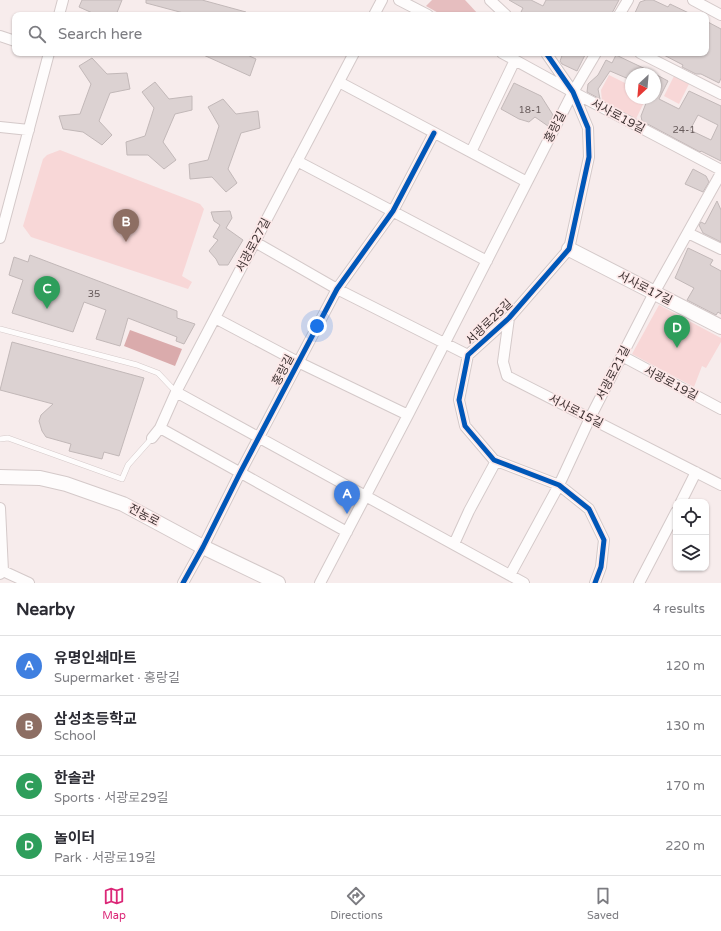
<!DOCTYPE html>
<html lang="en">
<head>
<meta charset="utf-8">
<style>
  body { margin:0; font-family:"Varela Round","Noto Sans KR",sans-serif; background:#f2f2f3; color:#2b2b33 }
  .controls { position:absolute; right:12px; bottom:12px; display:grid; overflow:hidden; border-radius:8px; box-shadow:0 1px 3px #0004 }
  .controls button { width:36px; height:36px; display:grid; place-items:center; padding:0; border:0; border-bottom:1px solid #e1e1e2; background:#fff; color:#2b2b33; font:20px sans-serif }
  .compass { position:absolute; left:625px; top:68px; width:36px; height:36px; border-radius:50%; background:#fff; box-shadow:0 1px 3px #0004; rotate:206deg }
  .you { position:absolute; left:317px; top:326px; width:14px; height:14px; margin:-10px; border:3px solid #fff; border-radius:50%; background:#1a73e8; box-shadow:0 0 0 6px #1a73e833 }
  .badge { display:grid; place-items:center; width:26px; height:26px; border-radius:50%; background:#db2777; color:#fff; font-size:13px; font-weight:700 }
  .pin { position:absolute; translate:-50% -33px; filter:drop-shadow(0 1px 2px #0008) }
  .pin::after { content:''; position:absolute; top:21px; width:14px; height:12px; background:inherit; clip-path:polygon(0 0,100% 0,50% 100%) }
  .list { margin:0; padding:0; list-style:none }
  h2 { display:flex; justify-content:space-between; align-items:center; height:52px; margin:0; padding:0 16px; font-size:17px }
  h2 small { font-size:13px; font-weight:400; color:#7c7c81 }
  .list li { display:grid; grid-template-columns:26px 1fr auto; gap:12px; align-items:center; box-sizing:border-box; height:60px; padding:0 16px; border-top:1px solid #e1e1e2 }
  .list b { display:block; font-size:15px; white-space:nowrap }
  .list p { margin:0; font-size:13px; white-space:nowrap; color:#7c7c81 }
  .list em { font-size:13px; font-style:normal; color:#7c7c81 }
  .icon { flex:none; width:22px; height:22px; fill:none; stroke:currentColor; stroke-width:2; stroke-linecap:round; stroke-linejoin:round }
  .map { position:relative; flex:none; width:721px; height:583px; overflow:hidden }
  .search { position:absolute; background:#fff; box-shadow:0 1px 3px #0004; left:12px; right:12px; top:12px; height:44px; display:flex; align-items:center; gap:10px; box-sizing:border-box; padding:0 14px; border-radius:8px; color:#7c7c81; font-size:15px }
  .sheet { height:292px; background:#fff }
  nav { display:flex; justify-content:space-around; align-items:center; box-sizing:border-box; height:56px; border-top:1px solid #e1e1e2; background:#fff; font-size:11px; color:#7c7c81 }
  nav a { display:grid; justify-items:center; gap:2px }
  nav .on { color:#db2777 }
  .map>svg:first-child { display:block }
  .green { fill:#f8d7d7 }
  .forest { fill:#e6bebf }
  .water { fill:#daabac }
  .building { fill:#dcd2d2; stroke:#c2b8b8; fill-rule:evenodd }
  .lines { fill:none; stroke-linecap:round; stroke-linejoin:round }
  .lane-casing { stroke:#d4c9c9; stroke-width:6 }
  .street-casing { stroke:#d4c9c9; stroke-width:12 }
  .secondary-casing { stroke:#d4c9c9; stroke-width:16 }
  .lane { stroke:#fefcfc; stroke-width:5 }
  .street { stroke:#fefcfc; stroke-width:10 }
  .secondary { stroke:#fefcfc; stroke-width:14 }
  .cycleway-casing { stroke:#fce8e8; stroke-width:8 }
  .cycleway { stroke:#0057b8; stroke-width:5 }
  .labels { text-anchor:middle; stroke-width:3.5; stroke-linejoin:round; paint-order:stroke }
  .number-label { font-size:10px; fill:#685c5c }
  .street-label { font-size:12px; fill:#413535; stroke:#fce8e8 }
</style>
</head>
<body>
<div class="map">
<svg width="721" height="583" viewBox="0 0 721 583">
  <rect width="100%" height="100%" fill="#f7ecec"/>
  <path class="green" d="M 609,75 L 631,86 L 631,98 L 646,98 L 636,119 L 602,102 L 601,90 Z
    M 674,76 L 689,84 L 679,104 L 664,96 Z
    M 60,150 L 200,204 L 204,209 L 182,276 L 192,282 L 188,289 L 31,237 L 23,226 L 43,159 L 47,155 Z
    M 659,305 L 721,338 L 721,342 L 706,368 L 702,366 L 694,387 L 632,354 Z"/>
  <path class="forest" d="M 432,0 L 465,0 L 479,15 L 442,15 L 426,6 Z"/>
  <path class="water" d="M 130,330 L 182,349 L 175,366 L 124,346 Z"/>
  <path class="building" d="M 82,0 L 122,0 L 116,15 L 97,15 L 79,7 Z
    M 146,0 L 202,0 L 246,12 L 246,15 L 191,15 L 146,3 Z
    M 509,0 L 531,0 L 543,6 L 546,0 L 619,0 L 611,15 L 527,15 L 521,12 L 523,8 Z
    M 646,0 L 653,0 L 668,7 L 670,4 L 693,15 L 634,15 L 640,2 Z
    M 706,21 L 721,29 L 721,78 L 719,83 L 701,74 L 696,74 L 682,67 L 683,65 L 660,53 L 706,53 Z
    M 199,53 L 243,53 L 256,59 L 250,76 Z
    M 563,53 L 586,53 L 577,71 L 562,64 L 560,61 Z
    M 616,55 L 656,74 L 631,74 L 631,80 L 610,71 L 598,89 L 600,99 L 587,92 L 588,84 L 598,75 L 606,60 L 612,63 Z
    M 92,58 L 107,74 L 127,73 L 130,89 L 110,93 L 99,121 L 112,135 L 102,145 L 83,132 L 63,129 L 59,116 L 80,114 L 91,84 L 79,66 Z
    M 655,74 L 668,81 L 659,99 L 679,109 L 689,91 L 721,106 L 721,161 L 701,151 L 700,152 L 642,121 L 641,116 L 648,98 L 655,98 ZM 698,115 L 718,125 L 711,140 L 690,130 Z
    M 155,82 L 169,99 L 192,96 L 192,110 L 175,114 L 163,142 L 176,160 L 164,169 L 148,155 L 127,155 L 126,142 L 145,136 L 154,108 L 142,92 Z
    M 514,83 L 541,96 L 553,115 L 548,126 L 535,117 L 529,122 L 519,119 L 501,109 Z
    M 223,99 L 236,114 L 258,111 L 260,128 L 241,133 L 228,169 L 237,183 L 226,192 L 212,177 L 190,179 L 189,164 L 208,160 L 219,126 L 208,107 Z
    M 693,169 L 706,176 L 709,182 L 703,192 L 685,184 Z
    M 717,201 L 721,210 L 721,242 L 703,233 L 699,225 L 701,222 L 705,224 Z
    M 230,211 L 232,218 L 226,228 L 243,240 L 228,265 L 219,265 L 216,259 L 209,251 L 218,240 L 213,237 L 220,225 L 214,221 L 211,212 Z
    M 688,248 L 713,260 L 710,265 L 721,271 L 721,314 L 718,312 L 716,315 L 687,300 L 694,288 L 675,278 Z
    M 30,255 L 177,311 L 177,318 L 195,324 L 184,344 L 176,341 L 177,337 L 128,318 L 120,346 L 96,339 L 106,310 L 84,302 L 73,332 L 12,313 L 23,280 L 9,275 L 14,257 L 28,262 Z
    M 12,342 L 144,378 L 119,456 L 104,452 L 102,459 L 69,451 L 71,444 L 46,437 L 42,431 L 39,421 L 41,415 L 53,404 L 0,390 Z"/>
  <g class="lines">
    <g class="lane-casing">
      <path id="lane" d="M 0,329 L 137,365 L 158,373 L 176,392
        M 0,439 L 8,438 L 122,479 L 128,465 L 152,438"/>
    </g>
    <g class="street-casing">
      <path id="street" d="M 399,0 L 428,15
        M 490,0 L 506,15
        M 693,0 L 721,15
        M 59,15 L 63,0
        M 374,15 L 382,0
        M 619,15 L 628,0
        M 0,36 L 15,41
        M 502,53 L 573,92 L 721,170
        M 546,53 L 573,92 L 588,128 L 589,157 L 569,249 L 509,318 L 468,355 L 459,400 L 465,426 L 494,460 L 559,485 L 589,509 L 604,540 L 601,567 L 595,583
        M 640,53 L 721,94
        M 339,82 L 527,182
        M 0,127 L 29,130
        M 471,152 L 515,60
        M 297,161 L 487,261
        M 688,233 L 721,249
        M 0,238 L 49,53
        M 255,242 L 337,289 L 468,355
        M 215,318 L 298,362 L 408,415
        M 509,318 L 503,362 L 507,376 L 721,485
        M 622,356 L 721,409
        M 176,392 L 524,583
        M 160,428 L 347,532
        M 152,438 L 160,428 L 176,392 L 354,53
        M 681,502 L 696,472
        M 0,508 L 3,571 L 0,574
        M 454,544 L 469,511 L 496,461
        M 3,571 L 29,583
        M 510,575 L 559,485 L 590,418 L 654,293 L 721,173
        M 183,583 L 203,547 L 240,473 L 337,289 L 393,211 L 434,133
        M 320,583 L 408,415 L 573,92 L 596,53
        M 639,583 L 676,512"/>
    </g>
    <g class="secondary-casing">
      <path id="secondary" d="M 569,249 L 721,327
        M 0,477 L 40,478 L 66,484 L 123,504 L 203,547 L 278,583"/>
    </g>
    <use href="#lane" class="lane"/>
    <use href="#street" class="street"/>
    <use href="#secondary" class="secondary"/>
    <g class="cycleway-casing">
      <path id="cycleway" d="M 546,53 L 573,92 L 588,128 L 589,157 L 569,249 L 509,318 L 468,355 L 459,400 L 465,426 L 494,460 L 559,485 L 589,509 L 604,540 L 601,567 L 595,583
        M 183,583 L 203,547 L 240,473 L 337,289 L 393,211 L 434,133"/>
    </g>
    <use href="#cycleway" class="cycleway"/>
  </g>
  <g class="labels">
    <g class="number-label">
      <text x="530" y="113">18-1</text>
      <text x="684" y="133">24-1</text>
      <text x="94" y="297">35</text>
    </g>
    <g class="street-label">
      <text transform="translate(618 116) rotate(28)" y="4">서사로19길</text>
      <text transform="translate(555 127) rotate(-63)" y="4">홍랑길</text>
      <text transform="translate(253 245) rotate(-62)" y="4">서광로27길</text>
      <text transform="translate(645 288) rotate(27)" y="4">서사로17길</text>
      <text transform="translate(489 322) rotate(-44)" y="4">서광로25길</text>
      <text transform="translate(283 370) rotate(-62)" y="4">홍랑길</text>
      <text transform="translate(613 373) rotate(-63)" y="4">서광로21길</text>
      <text transform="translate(671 383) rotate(28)" y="4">서광로19길</text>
      <text transform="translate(576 411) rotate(27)" y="4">서사로15길</text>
      <text transform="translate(144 515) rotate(28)" y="4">전농로</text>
    </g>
  </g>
</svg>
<div class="controls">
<button><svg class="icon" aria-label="locate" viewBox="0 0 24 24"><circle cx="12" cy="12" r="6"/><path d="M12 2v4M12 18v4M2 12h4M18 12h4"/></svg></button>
<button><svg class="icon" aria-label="layers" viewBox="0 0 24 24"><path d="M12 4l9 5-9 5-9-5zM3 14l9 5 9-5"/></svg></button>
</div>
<svg class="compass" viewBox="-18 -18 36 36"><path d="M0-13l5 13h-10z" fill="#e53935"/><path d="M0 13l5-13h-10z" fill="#7c7c81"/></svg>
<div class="you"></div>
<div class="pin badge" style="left:347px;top:514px;background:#3f7fe0">A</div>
<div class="pin badge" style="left:126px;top:242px;background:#8d6e63">B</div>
<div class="pin badge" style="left:47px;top:309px;background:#2e9e5b">C</div>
<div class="pin badge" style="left:677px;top:348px;background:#2e9e5b">D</div>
<div class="search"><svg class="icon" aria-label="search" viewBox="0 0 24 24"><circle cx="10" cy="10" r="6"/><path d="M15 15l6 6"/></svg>Search here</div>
</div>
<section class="sheet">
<h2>Nearby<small>4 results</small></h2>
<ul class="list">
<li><span class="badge" style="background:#3f7fe0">A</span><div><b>유명인쇄마트</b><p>Supermarket · 홍랑길</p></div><em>120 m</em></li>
<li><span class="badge" style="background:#8d6e63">B</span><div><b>삼성초등학교</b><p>School</p></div><em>130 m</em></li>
<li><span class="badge" style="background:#2e9e5b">C</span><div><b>한솔관</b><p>Sports · 서광로29길</p></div><em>170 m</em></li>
<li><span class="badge" style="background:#2e9e5b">D</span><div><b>놀이터</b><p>Park · 서광로19길</p></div><em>220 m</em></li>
</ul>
</section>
<nav>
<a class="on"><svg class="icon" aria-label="map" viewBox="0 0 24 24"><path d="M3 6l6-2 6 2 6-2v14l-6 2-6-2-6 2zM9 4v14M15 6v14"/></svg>Map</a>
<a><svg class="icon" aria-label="directions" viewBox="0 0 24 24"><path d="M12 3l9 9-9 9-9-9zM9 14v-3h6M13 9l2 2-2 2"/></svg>Directions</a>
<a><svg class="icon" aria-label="saved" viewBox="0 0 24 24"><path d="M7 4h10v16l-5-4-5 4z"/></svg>Saved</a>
</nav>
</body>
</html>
